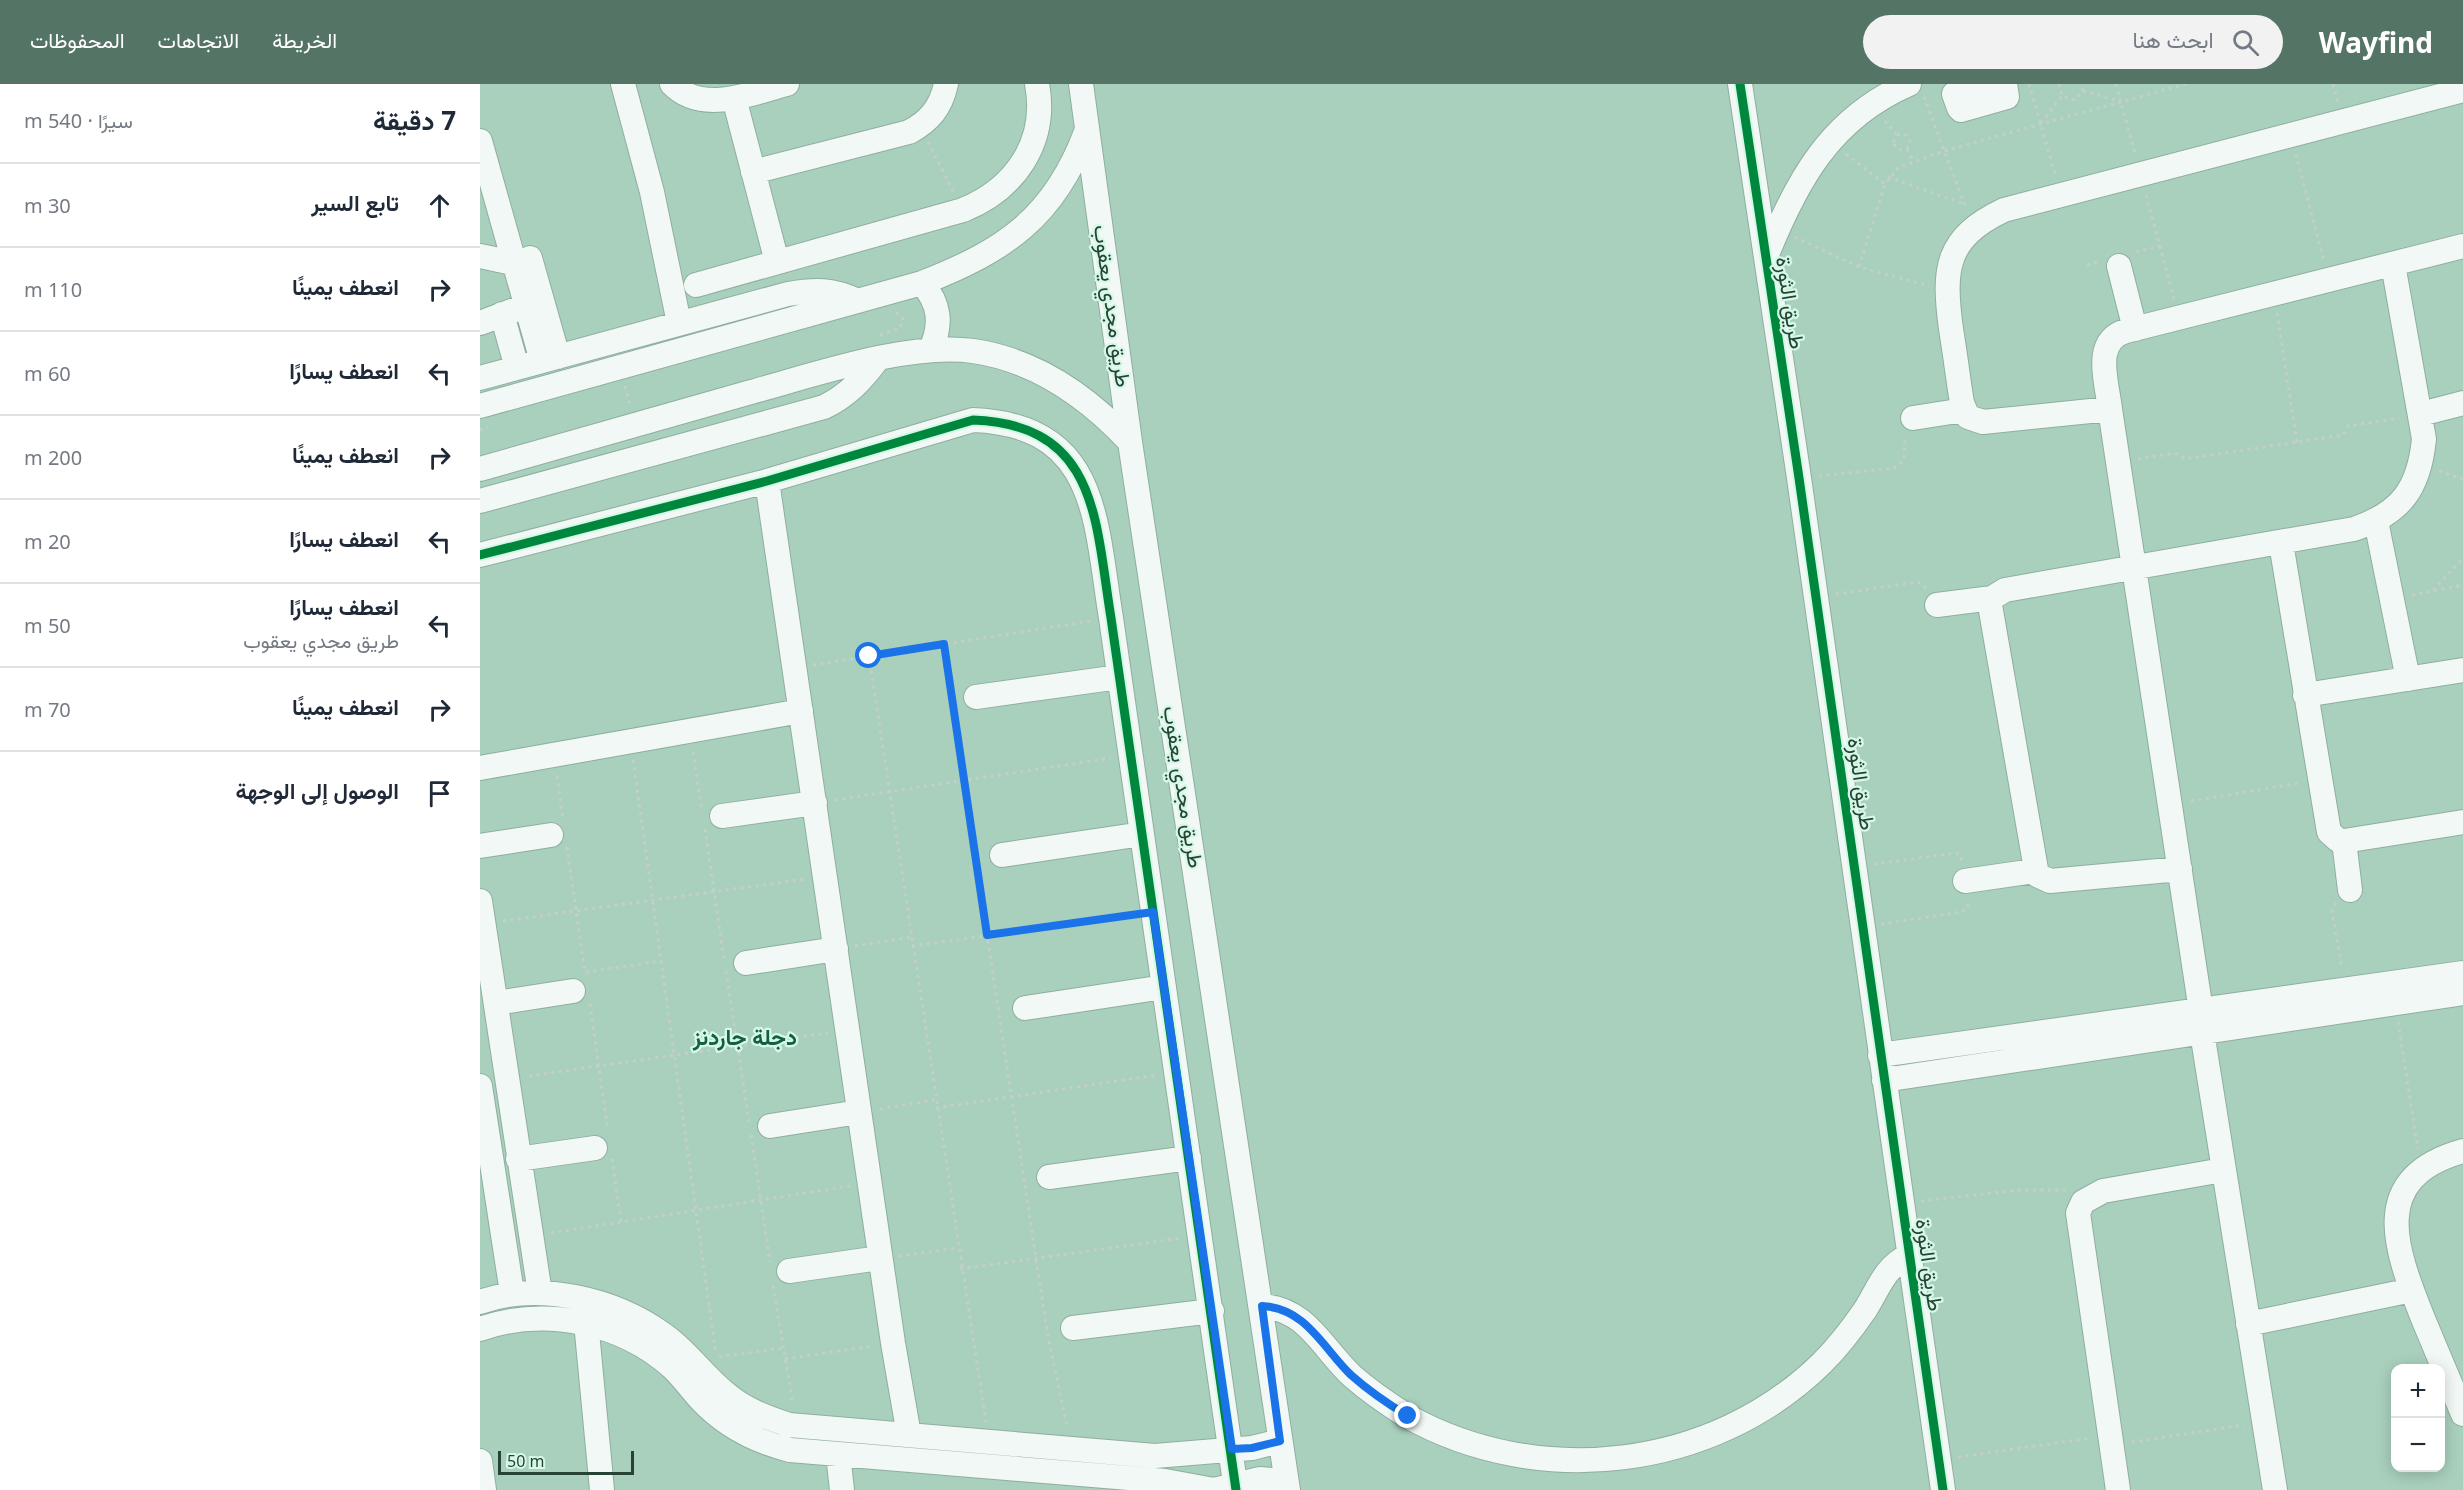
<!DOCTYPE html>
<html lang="ar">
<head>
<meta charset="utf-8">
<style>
  body { margin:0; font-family:"Noto Sans",Vazirmatn,sans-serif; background:#f2f2f3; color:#1f2937; direction:rtl }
  .controls { position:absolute; right:18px; bottom:18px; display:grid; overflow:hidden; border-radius:12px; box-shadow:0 3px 15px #0003 }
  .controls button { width:54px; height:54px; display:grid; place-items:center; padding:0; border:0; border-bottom:2px solid #e0e1e3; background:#fff; color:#1f2937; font:30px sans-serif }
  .scale { position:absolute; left:18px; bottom:15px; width:136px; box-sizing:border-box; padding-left:6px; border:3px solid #264336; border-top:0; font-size:16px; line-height:21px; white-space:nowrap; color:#264336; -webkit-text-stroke:4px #d6f9e7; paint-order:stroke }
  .stop { position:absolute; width:18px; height:18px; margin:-14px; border:4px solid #1a73e8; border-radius:50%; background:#fff }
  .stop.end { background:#1a73e8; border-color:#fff; box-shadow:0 2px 6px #0008 }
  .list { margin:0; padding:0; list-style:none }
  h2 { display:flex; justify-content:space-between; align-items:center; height:78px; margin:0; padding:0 24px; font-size:26px }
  h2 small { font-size:20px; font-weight:400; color:#747a83 }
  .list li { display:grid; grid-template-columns:39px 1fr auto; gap:18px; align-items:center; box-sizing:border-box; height:84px; padding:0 24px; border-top:2px solid #e0e1e3 }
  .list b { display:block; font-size:22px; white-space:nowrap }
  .list p { margin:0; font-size:20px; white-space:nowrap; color:#747a83 }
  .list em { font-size:20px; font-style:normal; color:#747a83 }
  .icon { flex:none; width:33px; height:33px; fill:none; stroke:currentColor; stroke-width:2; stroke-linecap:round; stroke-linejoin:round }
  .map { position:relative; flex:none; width:1983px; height:1406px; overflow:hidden; direction:ltr }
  header { display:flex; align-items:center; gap:36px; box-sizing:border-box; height:84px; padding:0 30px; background:#547465; color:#fff }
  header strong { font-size:28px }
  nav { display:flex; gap:33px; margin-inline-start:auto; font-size:21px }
  .search { width:420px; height:54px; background:#f2f2f3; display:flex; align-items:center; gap:15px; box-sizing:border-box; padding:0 21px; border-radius:33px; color:#747a83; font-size:22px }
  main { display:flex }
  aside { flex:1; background:#fff }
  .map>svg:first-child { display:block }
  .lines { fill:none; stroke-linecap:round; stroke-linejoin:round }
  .minor-casing { stroke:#8fae9f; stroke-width:26 }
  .path { stroke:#c3cfc9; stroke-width:3; stroke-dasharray:3 4.5; stroke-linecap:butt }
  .minor { stroke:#f2f8f5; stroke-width:24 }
  .cycleway-casing { stroke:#d6f9e7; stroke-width:13 }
  .cycleway { stroke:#00873e; stroke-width:9 }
  .route { stroke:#1a73e8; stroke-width:8 }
  .labels { text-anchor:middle; stroke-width:4.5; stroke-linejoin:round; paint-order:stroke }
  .street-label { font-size:21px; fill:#264336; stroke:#d6f9e7 }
  .neighbourhood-label { font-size:22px; font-weight:bold; fill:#125f43; stroke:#d6f9e7 }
</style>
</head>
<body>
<header>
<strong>Wayfind</strong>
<div class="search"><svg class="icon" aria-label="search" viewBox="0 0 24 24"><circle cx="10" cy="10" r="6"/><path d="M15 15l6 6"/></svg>ابحث هنا</div>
<nav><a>الخريطة</a><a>الاتجاهات</a><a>المحفوظات</a></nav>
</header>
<main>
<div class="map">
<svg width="1983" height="1406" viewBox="0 0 1983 1406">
  <rect width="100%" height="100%" fill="#a9d0bd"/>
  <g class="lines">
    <g class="minor-casing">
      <path id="minor" d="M 143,0 L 172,108 L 199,239
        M 192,0 C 222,31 272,9 307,0
        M 601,0 L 650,358 L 808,1406
        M 1260,0 L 1319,394 L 1463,1406
        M 1508,0 L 1474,10 L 1479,24 L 1481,26 L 1527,13 L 1525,0
        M 254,14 L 297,178
        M 0,57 L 62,277
        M 273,88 L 429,48 C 450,37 461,23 466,0
        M 0,172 L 33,179
        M 1286,173 C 1316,98 1350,34 1429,0
        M 50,174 L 78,273
        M 1639,182 L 1655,245
        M 442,199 C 460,220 462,240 451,265
        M 216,201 L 483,126 C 535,105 568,58 557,0
        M 22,230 L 37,284
        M 0,239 L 37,225
        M 0,294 L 308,210 C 335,205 353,205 378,217
        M 0,322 L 442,199 C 524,167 574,134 606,48
        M 1630,325 L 1503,338 L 1488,333 L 1482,319 C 1478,294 1475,269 1471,245 C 1463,185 1465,154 1524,126 L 1983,6
        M 1941,330 L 1983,319
        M 1433,334 L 1484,326
        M 0,385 C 90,359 181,334 271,308 C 334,291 429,258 493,267 C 556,276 608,313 650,358
        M 287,397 L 413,1259 L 429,1351
        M 0,417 L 344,323 C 367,312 382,296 397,276
        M 1896,437 L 1928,595
        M 1801,459 L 1849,748 L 1858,756 L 1864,757 L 1983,738
        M 0,471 L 287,397 L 493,336 C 619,341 615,437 631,534 L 756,1406
        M 1457,521 L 1512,514
        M 1825,611 L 1983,586
        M 496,613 L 639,593
        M 0,684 L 321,627
        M 242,732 L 335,719
        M 1864,757 L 1870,806
        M 0,762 L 71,751
        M 522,771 L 662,750
        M 1700,785 L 1570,797 L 1557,791 L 1510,521 L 1512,514 L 1525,506 L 1874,445 C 1921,429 1939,405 1944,355 L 1913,180
        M 1485,797 L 1554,787
        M 0,817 L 60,1209
        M 266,879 L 356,865
        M 16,919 L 93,907
        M 545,924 L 684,903
        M 1721,927 L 1630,325 C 1627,298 1612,257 1646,247 L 1983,162
        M 1722,948 L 1795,1406
        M 1400,971 L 1983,889
        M 1404,996 L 1983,909
        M 0,1002 L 32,1209
        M 290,1042 L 379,1028
        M 1983,1067 C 1886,1094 1916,1167 1944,1237 C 1957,1268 1970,1299 1983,1330
        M 38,1075 L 115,1064
        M 569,1093 L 709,1074
        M 309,1187 L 400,1174
        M 0,1218 C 59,1197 134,1215 184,1251 C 207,1267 222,1290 244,1308 C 263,1325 285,1333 309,1341 L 675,1372 L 772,1364 L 800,1357
        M 782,1222 C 827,1225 842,1264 872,1292 C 889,1307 908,1320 927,1332 C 1059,1406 1233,1386 1342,1279 C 1358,1263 1372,1245 1385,1226 C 1399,1204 1404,1184 1429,1171
        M 106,1238 L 122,1406
        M 1768,1240 L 1932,1206
        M 593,1244 L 732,1227
        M 0,1245 C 65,1222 142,1238 193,1284 C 203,1294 211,1305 220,1315 C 245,1342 274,1357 310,1366 L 685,1397 L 734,1406 L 780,1395 L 806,1397
        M 358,1370 L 362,1406
        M 0,1377 L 4,1406
        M 1638,1406 L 1598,1129 L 1603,1118 L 1623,1107 L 1743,1086"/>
    </g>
    <path class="path" d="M 1549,0 L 1576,93
      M 1579,0 L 1582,12 L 1594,16 L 1603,7 L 1603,0
      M 1636,0 L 1655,70
      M 1853,0 L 1858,18
      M 1603,7 L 1638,17
      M 1444,13 L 1486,124
      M 1405,37 L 1417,51
      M 1561,39 L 1582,12
      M1414 58a8 8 0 1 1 16 0a8 8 0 1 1-16 0Z
      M 448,58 L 474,109
      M 1427,65 L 1433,76
      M 1366,70 L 1405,100
      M 1816,70 L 1844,177
      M 1408,93 L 1484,120
      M 1666,111 L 1694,215
      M 1315,153 L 1379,183 L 1449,202
      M 1656,168 L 1680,162
      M 1607,181 L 1620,177
      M 1379,183 L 1405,100 L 1419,83 L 1464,67 L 1706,0
      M 1797,229 L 1817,358
      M 400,251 L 420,244 L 423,235 L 416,228
      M 145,302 L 150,322
      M 0,346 L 8,343
      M 1658,375 L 1695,369 L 1705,375 L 1863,351 L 1868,342 L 1919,334
      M 1959,387 L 1983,395
      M 1339,392 L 1414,384 L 1424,376 L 1425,352
      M 1953,506 L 1983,474
      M 1356,510 L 1438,498 L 1447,505
      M 1932,511 L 1983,501
      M 463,560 L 567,1247 L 587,1343
      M 389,572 L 506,1338
      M 333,581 L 611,537
      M 213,668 L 222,727
      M 153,676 L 236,1270
      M 77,692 L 83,736
      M 355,716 L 631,674
      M 1711,717 L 1820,699
      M 225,745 L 244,875
      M 87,763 L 105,890
      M 1394,780 L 1476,769 L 1480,771 L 1482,778
      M 1856,819 L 1852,827 L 1862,885
      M 23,837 L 325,795
      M 1401,840 L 1482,828 L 1488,823 L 1488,817
      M 375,862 L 431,853
      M 432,862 L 654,831
      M 246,887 L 269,1038
      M 106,888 L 181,877
      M 110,920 L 128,1047
      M 1918,938 L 1938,1065
      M 49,992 L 348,949
      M 456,1024 L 677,991
      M 400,1025 L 455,1016
      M 271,1051 L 290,1178
      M 132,1075 L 141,1138
      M 1441,1117 L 1538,1106 L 1587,1106
      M 71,1149 L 370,1102
      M 419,1172 L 477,1164
      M 480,1185 L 701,1154
      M 293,1202 L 313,1320
      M 239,1273 L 303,1264
      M 305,1275 L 393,1262
      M 1652,1358 L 1764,1341
      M 1478,1373 L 1611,1354"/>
    <use href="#minor" class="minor"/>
    <g class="cycleway-casing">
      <path id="cycleway" d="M 1260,0 L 1319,394 L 1463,1406
        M 0,471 L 287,397 L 493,336 C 619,341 615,437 631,534 L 756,1406"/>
    </g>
    <use href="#cycleway" class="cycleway"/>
  </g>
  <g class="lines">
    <path class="route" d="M 389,572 L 464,560 L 507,851 L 673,828 L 752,1365 L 772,1364 L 800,1357 L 782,1222 C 826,1224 843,1264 871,1291 C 889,1307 908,1320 928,1332"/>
  </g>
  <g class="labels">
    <g class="street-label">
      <text transform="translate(1310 219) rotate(81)" y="7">طريق الثورة</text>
      <text transform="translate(632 222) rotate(82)" y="7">طريق مجدي يعقوب</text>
      <text transform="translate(1381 700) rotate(82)" y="7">طريق الثورة</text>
      <text transform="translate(703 703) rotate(81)" y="7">طريق مجدي يعقوب</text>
      <text transform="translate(1449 1181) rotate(82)" y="7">طريق الثورة</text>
    </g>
    <g class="neighbourhood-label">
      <text x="265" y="961">دجلة جاردنز</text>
    </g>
  </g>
</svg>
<div class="controls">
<button>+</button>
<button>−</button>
</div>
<div class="scale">50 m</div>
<div class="stop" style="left:389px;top:572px"></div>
<div class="stop end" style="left:928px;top:1332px"></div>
</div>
<aside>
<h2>7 دقيقة<small>سيرًا · 540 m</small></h2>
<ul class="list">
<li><svg class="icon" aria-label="ahead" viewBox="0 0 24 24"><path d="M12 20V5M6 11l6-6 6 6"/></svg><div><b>تابع السير</b></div><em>30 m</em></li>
<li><svg class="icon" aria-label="right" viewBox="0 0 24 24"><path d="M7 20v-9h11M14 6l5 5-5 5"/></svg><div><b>انعطف يمينًا</b></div><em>110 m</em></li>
<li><svg class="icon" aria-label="left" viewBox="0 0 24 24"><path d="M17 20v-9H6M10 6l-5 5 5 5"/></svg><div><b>انعطف يسارًا</b></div><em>60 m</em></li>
<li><svg class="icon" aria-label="right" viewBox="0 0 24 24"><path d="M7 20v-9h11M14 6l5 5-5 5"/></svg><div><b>انعطف يمينًا</b></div><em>200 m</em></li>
<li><svg class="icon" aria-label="left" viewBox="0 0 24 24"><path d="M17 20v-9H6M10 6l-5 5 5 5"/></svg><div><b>انعطف يسارًا</b></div><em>20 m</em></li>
<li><svg class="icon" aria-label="left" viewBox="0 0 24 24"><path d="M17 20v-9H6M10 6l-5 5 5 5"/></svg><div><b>انعطف يسارًا</b><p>طريق مجدي يعقوب</p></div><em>50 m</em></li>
<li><svg class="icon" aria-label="right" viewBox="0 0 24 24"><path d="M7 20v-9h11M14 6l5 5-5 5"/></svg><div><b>انعطف يمينًا</b></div><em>70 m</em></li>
<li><svg class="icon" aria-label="arrive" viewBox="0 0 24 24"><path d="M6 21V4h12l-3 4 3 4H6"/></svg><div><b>الوصول إلى الوجهة</b></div></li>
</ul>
</aside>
</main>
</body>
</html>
